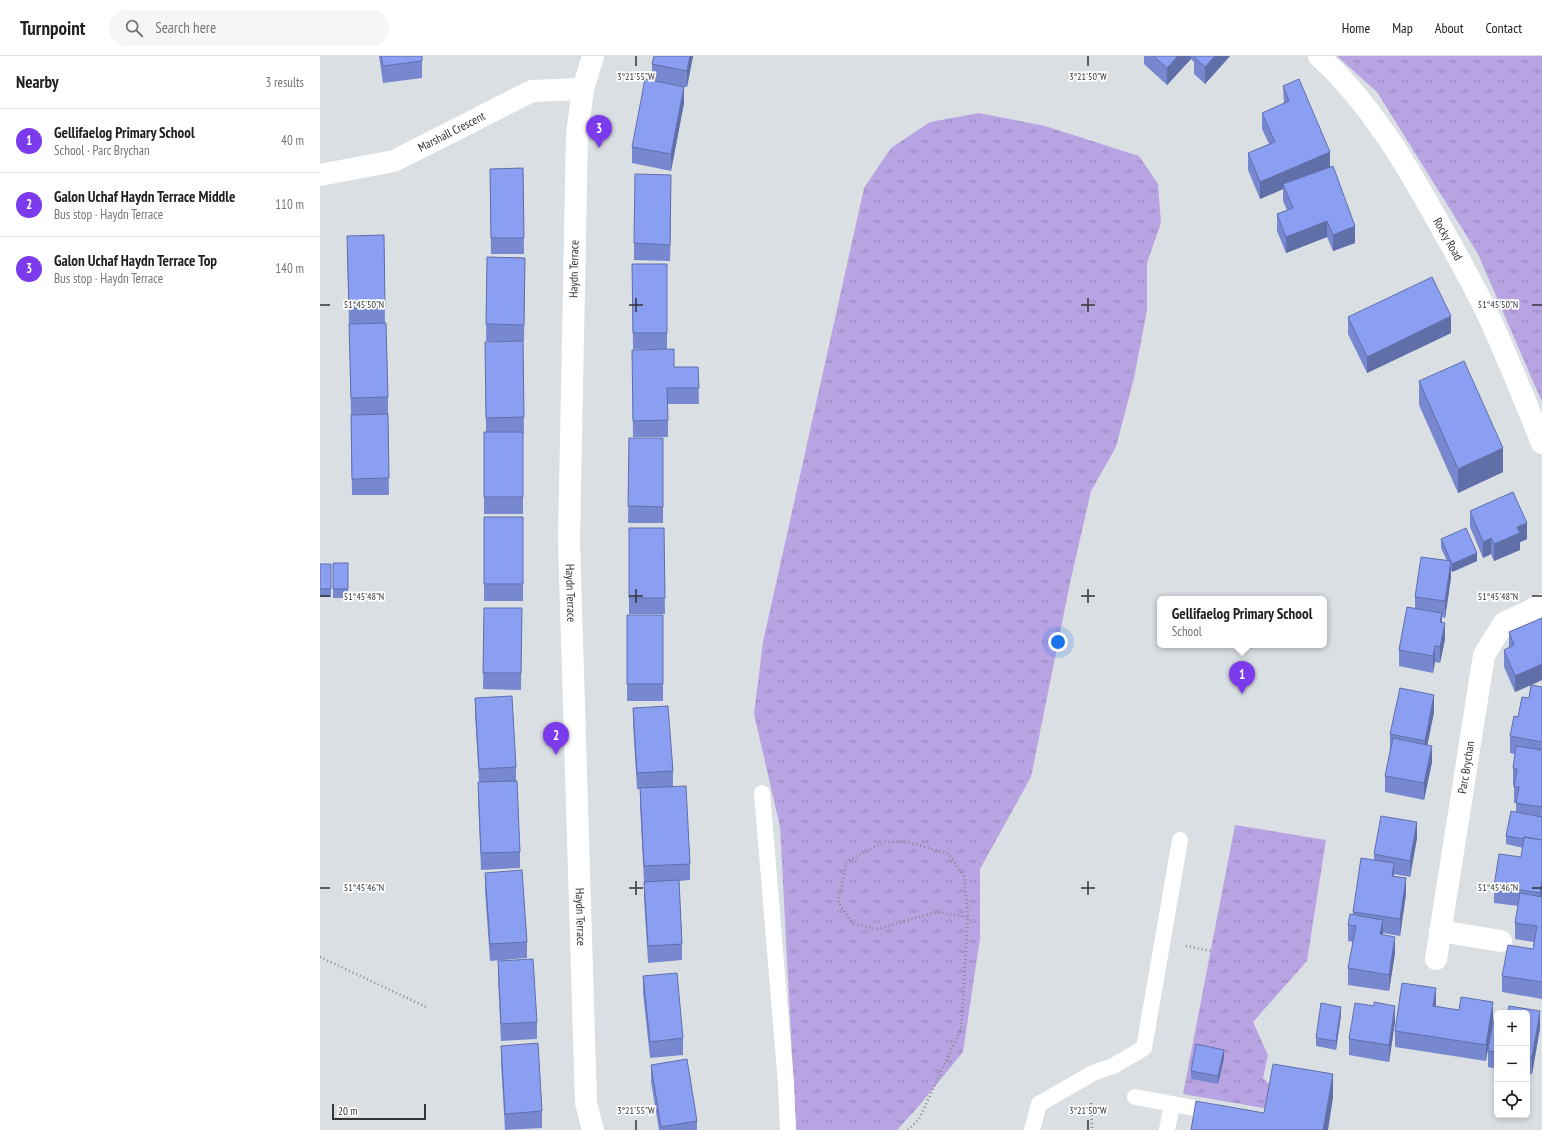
<!DOCTYPE html>
<html lang="en">
<head>
<meta charset="utf-8">
<style>
  body { margin:0; font-family:"PT Sans Narrow",sans-serif; background:#f6f6f6; color:#202124 }
  .controls { position:absolute; right:12px; bottom:12px; display:grid; overflow:hidden; border-radius:6px; box-shadow:0 2px 6px #0003 }
  .controls button { width:36px; height:36px; display:grid; place-items:center; padding:0; border:0; border-bottom:1px solid #e0e0e0; background:#fff; color:#202124; font:20px sans-serif }
  .scale { position:absolute; left:12px; bottom:10px; width:94px; box-sizing:border-box; padding-left:4px; border:2px solid #333537; border-top:0; font-size:11px; line-height:14px; white-space:nowrap; color:#333537; -webkit-text-stroke:3px #fff; paint-order:stroke }
  .you { position:absolute; left:738px; top:586px; width:14px; height:14px; margin:-10px; border:3px solid #fff; border-radius:50%; background:#1a73e8; box-shadow:0 0 0 6px #1a73e833 }
  .badge { display:grid; place-items:center; width:26px; height:26px; border-radius:50%; background:#7c3aed; color:#fff; font-size:13px; font-weight:700 }
  .pin { position:absolute; translate:-50% -33px; filter:drop-shadow(0 1px 2px #0008) }
  .pin::after { content:''; position:absolute; top:21px; width:14px; height:12px; background:inherit; clip-path:polygon(0 0,100% 0,50% 100%) }
  .popup { position:absolute; left:837px; top:540px; width:170px; height:52px; box-sizing:border-box; display:grid; place-content:center; border-radius:6px; background:#fff; filter:drop-shadow(0 1px 3px #0005); font-size:13px; white-space:nowrap; color:#757577 }
  .popup b { font-size:15px; color:#202124 }
  .popup::after { content:''; position:absolute; left:50%; top:100%; margin-left:-8px; border:8px solid transparent; border-top-color:#fff }
  .list { margin:0; padding:0; list-style:none }
  h2 { display:flex; justify-content:space-between; align-items:center; height:52px; margin:0; padding:0 16px; font-size:17px }
  h2 small { font-size:13px; font-weight:400; color:#757577 }
  .list li { display:grid; grid-template-columns:26px 1fr auto; gap:12px; align-items:center; box-sizing:border-box; height:64px; padding:0 16px; border-top:1px solid #e0e0e0 }
  .list b { display:block; font-size:15px; white-space:nowrap }
  .list p { margin:0; font-size:13px; white-space:nowrap; color:#757577 }
  .list em { font-size:13px; font-style:normal; color:#757577 }
  .icon { flex:none; width:22px; height:22px; fill:none; stroke:currentColor; stroke-width:2; stroke-linecap:round; stroke-linejoin:round }
  .map { position:relative; flex:none; width:1222px; height:1074px; overflow:hidden }
  header { display:flex; align-items:center; gap:24px; box-sizing:border-box; height:56px; padding:0 20px; background:#fff; border-bottom:1px solid #e0e0e0 }
  header strong { font-size:19px }
  nav { display:flex; gap:22px; margin-inline-start:auto; font-size:14px }
  .search { width:280px; height:36px; background:#f6f6f6; display:flex; align-items:center; gap:10px; box-sizing:border-box; padding:0 14px; border-radius:22px; color:#757577; font-size:15px }
  main { display:flex }
  aside { flex:1; background:#fff }
  .map>svg:first-child { display:block }
  .park { fill:url(#park-tufts) }
  .lines { fill:none; stroke-linecap:round; stroke-linejoin:round }
  .path { stroke:#86898d; stroke-width:2.5; stroke-dasharray:1 3; stroke-linecap:butt }
  .service { stroke:#fff; stroke-width:16 }
  .minor { stroke:#fff; stroke-width:22 }
  .tertiary { stroke:#fff; stroke-width:22 }
  .wall { fill:#7788d0 }
  .shaded-wall { fill:#616fa9 }
  .building { fill:#8a9ef2; stroke:#616fa9 }
  .ticks { fill:none; stroke:#333537; stroke-width:1.5 }
  .labels { text-anchor:middle; stroke-width:3.5; stroke-linejoin:round; paint-order:stroke }
  .street-label { font-size:12px; fill:#333537; stroke:#fff }
  .ticks-label { font-size:10px; text-anchor:middle; fill:#333537; stroke:#fff; stroke-width:3.5; stroke-linejoin:round; paint-order:stroke }
</style>
</head>
<body>
<header>
<strong>Turnpoint</strong>
<div class="search"><svg class="icon" aria-label="search" viewBox="0 0 24 24"><circle cx="10" cy="10" r="6"/><path d="M15 15l6 6"/></svg>Search here</div>
<nav><a>Home</a><a>Map</a><a>About</a><a>Contact</a></nav>
</header>
<main>
<aside>
<h2>Nearby<small>3 results</small></h2>
<ul class="list">
<li><span class="badge">1</span><div><b>Gellifaelog Primary School</b><p>School · Parc Brychan</p></div><em>40 m</em></li>
<li><span class="badge">2</span><div><b>Galon Uchaf Haydn Terrace Middle</b><p>Bus stop · Haydn Terrace</p></div><em>110 m</em></li>
<li><span class="badge">3</span><div><b>Galon Uchaf Haydn Terrace Top</b><p>Bus stop · Haydn Terrace</p></div><em>140 m</em></li>
</ul>
</aside>
<div class="map">
<svg width="1222" height="1074" viewBox="0 0 1222 1074">
  <defs>
    <pattern id="park-tufts" width="24" height="20" patternUnits="userSpaceOnUse"><rect width="24" height="20" fill="#b8a4e3"/><path d="M3 7l-1-3M5 7V3M7 7l1-3M15 17l-1-3M17 17v-4M19 17l1-3" fill="none" stroke="#9686b9"/></pattern>
  </defs>
  <rect width="100%" height="100%" fill="#dadfe4"/>
  <path class="park" d="M 1017,0 L 1222,0 L 1222,346 L 1158,198 L 1057,36 Z
    M 659,57 L 725,70 L 819,100 L 838,128 L 841,167 L 827,207 L 827,254 L 814,322 L 796,391 L 771,435 L 750,527 L 711,721 L 660,813 L 660,882 L 643,996 L 598,1051 L 577,1074 L 476,1074 L 460,771 L 434,658 L 443,586 L 544,132 L 571,92 L 610,66 Z
    M 915,769 L 1006,784 L 987,905 L 933,966 L 948,999 L 943,1022 L 953,1032 L 949,1053 L 863,1038 Z"/>
  <g class="lines">
    <path class="path" d="M 866,890 L 891,895
      M 0,901 L 106,951
      M 771,1047 L 772,1074
      M 588,1074 L 599,1063 L 641,973 L 648,861 L 644,820 L 629,798 L 588,786 L 565,786 L 527,805 L 518,846 L 533,868 L 558,873 L 616,856 L 648,861"/>
    <path class="service" d="M 442,737 L 466,1028 L 468,1074
      M 815,1041 L 896,1056
      M 712,1074 L 719,1048 L 773,1017 L 793,1010 L 824,992 L 860,784
      M 847,1074 L 852,1048"/>
    <g class="minor">
      <path id="s1" d="M 273,0 L 263,33 L 257,78 L 249,485 L 266,1047 L 273,1074"/>
      <path id="s2" d="M 0,119 L 74,105 L 212,35 L 263,33"/>
      <path d="M 1120,875 L 1181,885"/>
      <path id="s3" d="M 1116,903 L 1164,599 L 1184,567 L 1222,549"/>
    </g>
    <path class="tertiary" id="s4" d="M 999,0 C 1048,45 1084,104 1116,162 C 1134,194 1153,227 1169,261 C 1188,302 1205,345 1222,387"/>
  </g>
  <path class="wall" d="M 59,0 L 102,0 L 102,22 L 63,27 Z
    M 334,0 L 373,0 L 367,31 L 364,31 L 364,47 L 351,115 L 312,107 L 312,91 L 332,24 L 332,8 Z
    M 824,0 L 910,0 L 885,28 L 874,18 L 874,6 L 871,3 L 847,29 L 824,8 Z
    M 963,30 L 1010,111 L 1035,187 L 1013,195 L 1007,181 L 966,197 L 957,175 L 957,158 L 967,154 L 963,145 L 963,133 L 940,143 L 928,114 L 928,97 L 949,88 L 942,73 L 942,57 L 964,48 Z
    M 203,112 L 204,198 L 171,198 L 170,113 Z
    M 351,136 L 350,205 L 314,204 L 314,187 Z
    M 64,179 L 65,267 L 68,341 L 68,358 L 48,358 L 68,358 L 69,439 L 32,439 L 31,375 L 31,359 L 29,268 L 39,268 L 29,268 L 27,196 Z
    M 167,201 L 205,202 L 204,285 L 203,285 L 204,378 L 203,378 L 203,458 L 164,458 L 164,376 L 166,376 L 165,286 L 195,285 L 166,285 Z
    M 312,208 L 347,208 L 347,293 L 313,293 Z
    M 1028,261 L 1131,277 L 1047,317 L 1028,278 Z
    M 312,294 L 354,311 L 378,311 L 379,348 L 348,348 L 348,381 L 313,381 Z
    M 1099,325 L 1183,416 L 1138,437 L 1099,349 Z
    M 309,382 L 343,382 L 343,467 L 308,467 Z
    M 1150,455 L 1207,483 L 1200,486 L 1200,494 L 1174,505 L 1171,498 L 1163,502 L 1150,471 Z
    M 164,461 L 203,461 L 203,545 L 164,545 Z
    M 309,472 L 344,472 L 345,558 L 309,558 Z
    M 1121,483 L 1157,505 L 1132,516 L 1131,514 L 1131,522 L 1125,562 L 1122,561 L 1122,566 L 1125,583 L 1120,607 L 1115,606 L 1113,617 L 1079,610 L 1079,594 L 1095,552 L 1095,541 L 1127,505 L 1121,492 Z
    M 13,507 L 28,507 L 28,542 L 13,542 Z
    M 0,508 L 11,508 L 11,541 L 0,541 Z
    M 164,552 L 202,552 L 201,634 L 163,633 Z
    M 307,559 L 343,559 L 343,645 L 307,645 Z
    M 1222,562 L 1222,624 L 1212,629 L 1222,631 L 1222,943 L 1182,936 L 1182,920 L 1213,893 L 1214,886 L 1195,883 L 1195,867 L 1198,850 L 1174,847 L 1174,830 L 1201,801 L 1203,792 L 1186,788 L 1186,780 L 1196,756 L 1196,747 L 1194,747 L 1194,729 L 1193,729 L 1193,712 L 1195,698 L 1190,697 L 1190,680 L 1198,661 L 1209,642 L 1211,629 L 1195,636 L 1184,611 L 1184,594 L 1189,592 L 1189,576 Z
    M 155,642 L 196,711 L 196,725 L 200,796 L 200,812 L 161,814 L 158,743 L 159,726 L 155,658 Z
    M 313,652 L 353,715 L 353,731 L 370,808 L 370,824 L 359,825 L 362,888 L 362,904 L 328,907 L 324,842 L 324,826 L 320,749 L 320,733 L 317,733 L 313,668 Z
    M 1114,656 L 1107,689 L 1112,706 L 1104,744 L 1065,736 L 1065,720 L 1070,693 L 1070,678 Z
    M 1097,782 L 1090,821 L 1074,818 L 1074,820 L 1086,838 L 1080,880 L 1063,877 L 1063,878 L 1075,897 L 1069,935 L 1028,929 L 1028,912 L 1033,886 L 1028,885 L 1028,869 L 1054,804 L 1054,798 Z
    M 165,817 L 207,886 L 207,902 L 170,905 L 165,834 Z
    M 178,905 L 217,966 L 217,983 L 181,985 L 178,922 Z
    M 323,920 L 363,982 L 363,999 L 330,1002 L 323,936 Z
    M 1116,949 L 1116,950 L 1173,962 L 1166,1005 L 1075,991 L 1075,975 Z
    M 1054,950 L 1075,966 L 1069,1006 L 1029,999 L 1029,983 Z
    M 1207,957 L 1220,972 L 1212,1018 L 1207,1018 Z
    M 1021,959 L 1016,994 L 996,990 L 996,982 Z
    M 1177,965 L 1177,1013 L 1168,1011 L 1168,995 Z
    M 181,990 L 222,1055 L 222,1072 L 185,1074 L 181,1006 Z
    M 904,1002 L 898,1028 L 871,1023 L 871,1015 Z
    M 331,1009 L 377,1065 L 377,1074 L 339,1074 L 331,1026 Z"/>
  <path class="shaded-wall" d="M 370,0 L 373,0 L 367,31 L 367,15 Z
    M 858,0 L 871,0 L 871,3 L 847,29 L 847,12 Z
    M 895,0 L 910,0 L 885,28 L 885,11 Z
    M 364,31 L 364,47 L 351,115 L 351,98 Z
    M 1010,96 L 1010,113 L 963,128 L 963,133 L 940,143 L 940,126 Z
    M 351,119 L 351,136 L 350,205 L 350,189 Z
    M 1007,165 L 1007,181 L 966,197 L 966,181 Z
    M 1035,170 L 1035,187 L 1013,195 L 1013,179 Z
    M 1131,260 L 1131,277 L 1047,317 L 1047,301 Z
    M 1183,392 L 1183,416 L 1138,437 L 1138,413 Z
    M 1207,467 L 1207,483 L 1200,486 L 1200,494 L 1174,505 L 1174,488 L 1197,471 Z
    M 1171,482 L 1171,498 L 1163,502 L 1163,486 Z
    M 1157,497 L 1157,505 L 1132,516 L 1132,508 Z
    M 1131,505 L 1131,522 L 1125,562 L 1125,545 Z
    M 1122,557 L 1122,574 L 1120,566 Z
    M 1125,567 L 1125,583 L 1120,607 L 1120,591 Z
    M 1115,590 L 1115,606 L 1113,617 L 1113,600 Z
    M 1222,608 L 1222,624 L 1195,636 L 1195,620 Z
    M 1114,639 L 1114,656 L 1105,701 L 1105,685 Z
    M 1112,690 L 1112,706 L 1104,744 L 1104,727 Z
    M 1097,766 L 1097,782 L 1090,821 L 1090,805 Z
    M 1074,807 L 1074,824 L 1072,820 Z
    M 1086,822 L 1086,838 L 1080,880 L 1080,863 Z
    M 1222,824 L 1222,840 L 1220,853 L 1220,837 Z
    M 1063,864 L 1063,880 L 1060,878 Z
    M 1075,881 L 1075,897 L 1069,935 L 1069,919 Z
    M 1116,932 L 1116,949 L 1113,966 L 1113,950 Z
    M 1173,946 L 1173,962 L 1166,1005 L 1166,989 Z
    M 1075,950 L 1075,966 L 1069,1006 L 1069,989 Z
    M 1021,951 L 1021,959 L 1016,994 L 1016,985 Z
    M 1220,955 L 1220,972 L 1212,1018 L 1212,1002 Z
    M 904,994 L 904,1002 L 898,1028 L 898,1020 Z
    M 1013,1018 L 1013,1042 L 1008,1074 L 1003,1074 Z"/>
  <path class="building" d="M 61,0 L 102,0 L 102,5 L 63,10 Z
    M 334,0 L 370,0 L 367,15 L 332,8 Z
    M 833,0 L 858,0 L 847,12 Z
    M 875,0 L 895,0 L 885,11 L 874,1 Z
    M 325,23 L 364,31 L 351,98 L 312,91 Z
    M 979,23 L 1010,96 L 940,126 L 928,97 L 955,86 L 942,57 L 969,45 L 963,30 Z
    M 1013,110 L 1035,170 L 1013,179 L 1007,165 L 966,181 L 957,158 L 973,152 L 963,128 Z
    M 203,112 L 204,182 L 171,182 L 170,113 Z
    M 315,118 L 351,119 L 350,189 L 314,187 Z
    M 64,179 L 65,251 L 29,252 L 27,180 Z
    M 167,201 L 205,202 L 204,269 L 166,268 Z
    M 312,208 L 347,208 L 347,277 L 313,277 Z
    M 1112,221 L 1131,260 L 1047,301 L 1028,261 Z
    M 66,267 L 68,341 L 31,342 L 29,268 Z
    M 203,285 L 204,361 L 166,362 L 165,286 Z
    M 354,293 L 354,311 L 378,311 L 379,332 L 347,332 L 348,364 L 313,365 L 312,294 Z
    M 1144,305 L 1183,392 L 1138,413 L 1099,325 Z
    M 68,358 L 69,422 L 32,423 L 31,359 Z
    M 164,376 L 203,376 L 203,441 L 164,441 Z
    M 309,382 L 343,382 L 343,451 L 308,450 Z
    M 1193,436 L 1207,467 L 1197,471 L 1200,477 L 1174,488 L 1171,482 L 1163,486 L 1150,455 Z
    M 164,461 L 203,461 L 203,528 L 164,528 Z
    M 309,472 L 344,472 L 345,542 L 309,542 Z
    M 1146,472 L 1157,497 L 1132,508 L 1121,483 Z
    M 1101,501 L 1131,505 L 1125,545 L 1095,541 Z
    M 13,507 L 28,507 L 28,533 L 13,533 Z
    M 0,508 L 11,508 L 11,533 L 0,533 Z
    M 1087,551 L 1122,557 L 1120,566 L 1125,567 L 1120,591 L 1115,590 L 1113,600 L 1079,594 Z
    M 164,552 L 202,552 L 201,617 L 163,617 Z
    M 307,559 L 343,559 L 343,628 L 307,628 Z
    M 1222,562 L 1222,608 L 1195,620 L 1184,594 L 1194,589 L 1189,576 Z
    M 1211,629 L 1222,631 L 1222,686 L 1190,680 L 1194,660 L 1198,661 L 1202,641 L 1209,642 Z
    M 1080,632 L 1114,639 L 1105,685 L 1070,678 Z
    M 192,640 L 196,711 L 159,713 L 155,642 Z
    M 348,650 L 353,715 L 317,717 L 313,652 Z
    M 1073,682 L 1112,690 L 1104,727 L 1065,720 Z
    M 1196,690 L 1222,694 L 1222,751 L 1196,747 L 1199,731 L 1194,731 L 1197,713 L 1193,712 Z
    M 197,725 L 200,796 L 161,797 L 158,726 Z
    M 366,730 L 370,808 L 324,810 L 320,732 Z
    M 1191,755 L 1222,761 L 1222,784 L 1204,781 L 1204,783 L 1186,780 Z
    M 1061,760 L 1097,766 L 1090,805 L 1054,798 Z
    M 1204,781 L 1222,784 L 1222,824 L 1220,837 L 1174,830 L 1179,798 L 1201,801 Z
    M 1041,802 L 1074,807 L 1072,820 L 1086,822 L 1080,863 L 1033,856 Z
    M 202,814 L 207,886 L 170,888 L 165,817 Z
    M 359,824 L 362,888 L 328,890 L 324,826 Z
    M 1200,837 L 1222,841 L 1222,926 L 1182,920 L 1188,889 L 1213,893 L 1217,870 L 1195,867 Z
    M 1030,858 L 1063,864 L 1060,878 L 1075,881 L 1069,919 L 1028,912 L 1036,870 L 1028,869 Z
    M 213,903 L 217,966 L 181,968 L 178,905 Z
    M 357,917 L 363,982 L 330,986 L 323,920 Z
    M 1082,927 L 1116,932 L 1113,950 L 1139,954 L 1141,941 L 1173,946 L 1166,989 L 1075,975 Z
    M 1054,946 L 1075,950 L 1069,989 L 1029,983 L 1035,947 L 1054,950 Z
    M 1001,947 L 1021,951 L 1016,985 L 996,982 Z
    M 1189,950 L 1220,955 L 1212,1002 L 1207,1001 L 1207,957 L 1188,957 Z
    M 1173,965 L 1177,965 L 1177,996 L 1168,995 Z
    M 218,987 L 222,1055 L 185,1058 L 181,990 Z
    M 876,988 L 904,994 L 898,1020 L 871,1015 Z
    M 367,1003 L 377,1065 L 341,1071 L 331,1009 Z
    M 953,1008 L 1013,1018 L 1003,1074 L 871,1074 L 876,1045 L 944,1057 Z"/>
  <path class="ticks" d="M 316,0 L 316,10M 768,0 L 768,10M 316,242 L 316,256M 768,242 L 768,256M 0,249 L 10,249M 309,249 L 323,249M 761,249 L 775,249M 1212,249 L 1222,249M 316,533 L 316,547M 768,533 L 768,547M 0,540 L 10,540M 309,540 L 323,540M 761,540 L 775,540M 1212,540 L 1222,540M 316,825 L 316,839M 768,825 L 768,839M 0,832 L 10,832M 309,832 L 323,832M 761,832 L 775,832M 1212,832 L 1222,832M 316,1064 L 316,1074M 768,1064 L 768,1074"/>
  <g class="labels">
    <g class="street-label">
      <text dy="4" stroke="none"><textPath href="#s2" startOffset="140">Marshall Crescent</textPath></text>
      <text dy="4" stroke="none"><textPath href="#s4" startOffset="225">Rocky Road</textPath></text>
      <text transform="translate(254 213) rotate(-89)" y="4">Haydn Terrace</text>
      <text dy="4" stroke="none"><textPath href="#s1" startOffset="539">Haydn Terrace</textPath></text>
      <text dy="4" stroke="none"><textPath href="#s3" startOffset="194">Parc Brychan</textPath></text>
      <text dy="4" stroke="none"><textPath href="#s1" startOffset="863">Haydn Terrace</textPath></text>
    </g>
  </g>
  <g class="ticks-label">
    <text x="316" y="24">3°21'55"W</text>
    <text x="768" y="24">3°21'50"W</text>
    <text x="44" y="252">51°45'50"N</text>
    <text x="1178" y="252">51°45'50"N</text>
    <text x="44" y="544">51°45'48"N</text>
    <text x="1178" y="544">51°45'48"N</text>
    <text x="44" y="835">51°45'46"N</text>
    <text x="1178" y="835">51°45'46"N</text>
    <text x="316" y="1058">3°21'55"W</text>
    <text x="768" y="1058">3°21'50"W</text>
  </g>
</svg>
<div class="controls">
<button>+</button>
<button>−</button>
<button><svg class="icon" aria-label="locate" viewBox="0 0 24 24"><circle cx="12" cy="12" r="6"/><path d="M12 2v4M12 18v4M2 12h4M18 12h4"/></svg></button>
</div>
<div class="scale">20 m</div>
<div class="you"></div>
<div class="pin badge" style="left:922px;top:638px">1</div>
<div class="popup"><b>Gellifaelog Primary School</b>School</div>
<div class="pin badge" style="left:236px;top:699px">2</div>
<div class="pin badge" style="left:279px;top:92px">3</div>
</div>
</main>
</body>
</html>
